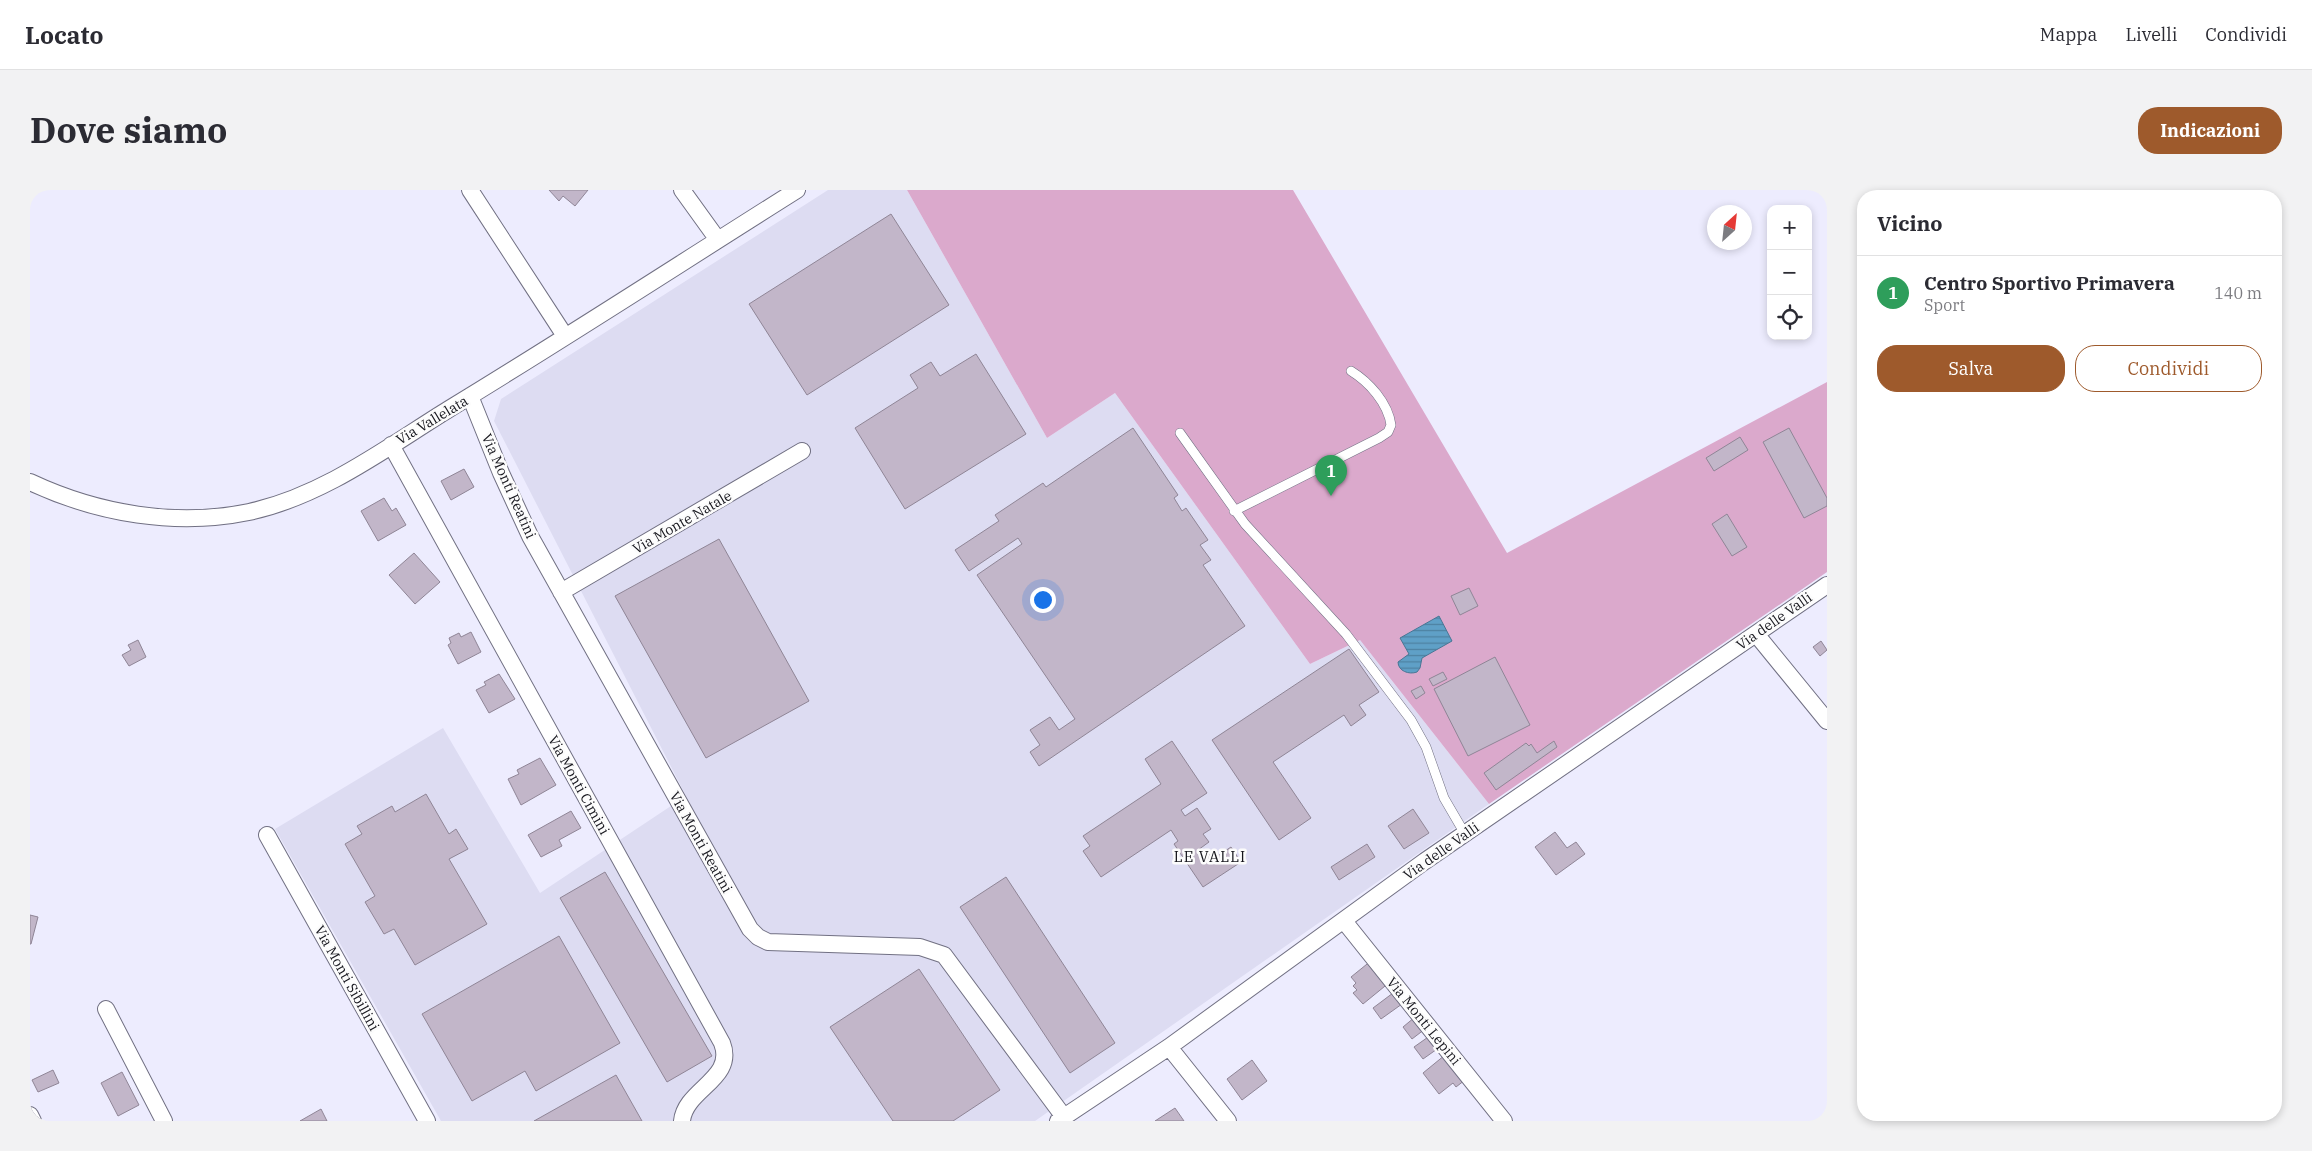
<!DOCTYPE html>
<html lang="it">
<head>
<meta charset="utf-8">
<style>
  body { margin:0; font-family:"IBM Plex Serif",serif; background:#f2f2f3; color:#2b2b33 }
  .controls { position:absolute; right:15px; top:15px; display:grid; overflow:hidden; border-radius:10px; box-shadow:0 2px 8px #0003 }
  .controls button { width:45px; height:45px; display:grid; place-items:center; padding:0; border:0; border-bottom:1px solid #e1e1e2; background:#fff; color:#2b2b33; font:25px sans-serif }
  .compass { position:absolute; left:1677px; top:15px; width:45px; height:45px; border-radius:50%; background:#fff; box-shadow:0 2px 8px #0003; rotate:27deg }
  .you { position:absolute; left:1012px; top:409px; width:18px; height:18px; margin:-12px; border:4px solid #fff; border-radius:50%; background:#1a73e8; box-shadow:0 0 0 8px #1a73e833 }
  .badge { display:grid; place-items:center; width:32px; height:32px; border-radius:50%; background:#9e5a2c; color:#fff; font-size:16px; font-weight:700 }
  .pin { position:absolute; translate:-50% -41px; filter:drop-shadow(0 1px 2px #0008) }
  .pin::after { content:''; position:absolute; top:26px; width:18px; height:15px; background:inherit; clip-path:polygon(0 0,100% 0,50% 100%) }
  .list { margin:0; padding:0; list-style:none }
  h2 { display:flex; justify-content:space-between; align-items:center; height:65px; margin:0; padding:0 20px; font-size:21px }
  h2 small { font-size:16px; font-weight:400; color:#7c7c81 }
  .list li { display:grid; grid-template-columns:32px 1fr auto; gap:15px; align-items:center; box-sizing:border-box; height:75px; padding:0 20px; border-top:1px solid #e1e1e2 }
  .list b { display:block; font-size:19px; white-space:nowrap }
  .list p { margin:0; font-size:16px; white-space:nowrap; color:#7c7c81 }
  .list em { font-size:16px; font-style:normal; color:#7c7c81 }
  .actions { display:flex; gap:10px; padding:15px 20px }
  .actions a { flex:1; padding:11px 0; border:1px solid #9e5a2c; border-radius:20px; text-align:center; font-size:18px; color:#9e5a2c }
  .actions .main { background:#9e5a2c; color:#fff }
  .icon { flex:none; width:28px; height:28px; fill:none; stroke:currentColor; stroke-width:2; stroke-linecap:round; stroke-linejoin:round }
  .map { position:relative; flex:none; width:1797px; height:931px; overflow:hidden; border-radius:20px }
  header { display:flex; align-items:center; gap:30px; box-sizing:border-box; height:70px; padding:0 25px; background:#fff; border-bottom:1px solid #e1e1e2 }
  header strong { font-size:24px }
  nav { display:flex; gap:28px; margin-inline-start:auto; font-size:18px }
  .intro { display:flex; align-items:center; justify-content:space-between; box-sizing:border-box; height:120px; padding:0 30px }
  h1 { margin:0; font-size:35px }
  .button { padding:12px 22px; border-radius:20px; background:#9e5a2c; color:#fff; font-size:18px; font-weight:700 }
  main { display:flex; gap:30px; padding:0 30px }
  aside { flex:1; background:#fff; border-radius:20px; box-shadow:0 2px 8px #0003 }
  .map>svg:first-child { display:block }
  .built { fill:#dddcf2 }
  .grass { fill:#dba9cc }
  .water { fill:url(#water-rules); stroke:#497694 }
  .building { fill:#c2b6c9; stroke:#8f8596 }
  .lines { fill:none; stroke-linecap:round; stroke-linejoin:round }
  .service-casing { stroke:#717083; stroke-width:10 }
  .minor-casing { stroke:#717083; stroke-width:18 }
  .service { stroke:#fff; stroke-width:9 }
  .minor { stroke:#fff; stroke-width:16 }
  .labels { text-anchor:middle; stroke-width:5; stroke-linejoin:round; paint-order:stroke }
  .street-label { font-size:14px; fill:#15151c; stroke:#fcfcfc }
  .neighbourhood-label { font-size:15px; letter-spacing:1px; fill:#15151c; stroke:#fcfcfc }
</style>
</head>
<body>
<header>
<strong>Locato</strong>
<nav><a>Mappa</a><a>Livelli</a><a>Condividi</a></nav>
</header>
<div class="intro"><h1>Dove siamo</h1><a class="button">Indicazioni</a></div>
<main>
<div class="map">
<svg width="1797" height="931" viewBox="0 0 1797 931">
  <defs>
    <pattern id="water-rules" width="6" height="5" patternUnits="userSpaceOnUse" patternTransform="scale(1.25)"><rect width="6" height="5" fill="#5fa0c7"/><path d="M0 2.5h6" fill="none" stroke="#4d81a1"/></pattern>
  </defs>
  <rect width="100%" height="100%" fill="#edecfe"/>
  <path class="built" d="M 798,0 L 877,0 L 1017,248 L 1085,203 L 1280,474 L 1330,450 L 1459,614 L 1005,931 L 411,931 L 245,639 L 413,538 L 510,703 L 656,606 L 464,231 L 471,209 Z"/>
  <path class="grass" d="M 877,0 L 1263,0 L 1477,363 L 1797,192 L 1797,382 L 1459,614 L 1330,450 L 1280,474 L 1085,203 L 1017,248 Z"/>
  <path class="water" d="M 1409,426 L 1422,451 L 1392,468 L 1390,478 L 1387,482 C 1379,485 1368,481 1368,472 L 1379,464 L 1370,448 Z"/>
  <path class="building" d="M 519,0 L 558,0 L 545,16 L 533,6 L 529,11 Z
    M 861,24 L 919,115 L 777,205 L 719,114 Z
    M 946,164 L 996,244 L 875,319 L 825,238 L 888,198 L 880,185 L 901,172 L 910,186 Z
    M 1103,238 L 1148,305 L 1144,308 L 1152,321 L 1156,318 L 1178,350 L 1170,355 L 1181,370 L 1173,375 L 1215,436 L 1009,576 L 1000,562 L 1010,555 L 1000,540 L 1020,527 L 1029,540 L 1045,529 L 947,385 L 992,354 L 988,348 L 939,381 L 925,360 L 969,331 L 965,325 L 1013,293 L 1016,297 Z
    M 1759,238 L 1797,308 L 1797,316 L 1774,328 L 1733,252 Z
    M 1710,247 L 1718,260 L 1684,281 L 1676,268 Z
    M 434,279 L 444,297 L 421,310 L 411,291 Z
    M 354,308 L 362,321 L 366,318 L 376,335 L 348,351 L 331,321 Z
    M 1697,324 L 1717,357 L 1702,366 L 1682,334 Z
    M 689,349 L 779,511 L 676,568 L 585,406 Z
    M 384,363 L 410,392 L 385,414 L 359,385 Z
    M 1439,398 L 1448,416 L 1430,425 L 1421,406 Z
    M 441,442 L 451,462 L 428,474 L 418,455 L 421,453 L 419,448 L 429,443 L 431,447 Z
    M 108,450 L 116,467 L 99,476 L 92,465 L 101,460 L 98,455 Z
    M 1791,451 L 1797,460 L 1790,466 L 1783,457 Z
    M 1319,459 L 1349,502 L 1329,515 L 1336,525 L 1321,536 L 1314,525 L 1243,572 L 1281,628 L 1249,650 L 1182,550 Z
    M 1465,467 L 1500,535 L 1438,566 L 1404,499 Z
    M 1413,482 L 1417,489 L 1403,496 L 1399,489 Z
    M 469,484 L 485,509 L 459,523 L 446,500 L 456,495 L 454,492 Z
    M 1391,496 L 1395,503 L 1386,509 L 1381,501 Z
    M 1142,551 L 1177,603 L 1151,620 L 1155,626 L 1167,618 L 1181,639 L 1173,644 L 1179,652 L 1168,660 L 1171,665 L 1178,661 L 1183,669 L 1201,657 L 1211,672 L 1173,697 L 1144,654 L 1148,651 L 1141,640 L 1071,687 L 1053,661 L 1060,656 L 1053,646 L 1131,594 L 1115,569 Z
    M 1524,551 L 1527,557 L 1466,600 L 1454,583 L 1496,553 L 1499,556 L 1501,554 L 1507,563 Z
    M 510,568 L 526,595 L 491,615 L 478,589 L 489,584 L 487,580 Z
    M 396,604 L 419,644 L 426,639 L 438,659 L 419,669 L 457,734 L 385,775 L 364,739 L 354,744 L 335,712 L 345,706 L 315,654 L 332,644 L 327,636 L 362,616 L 365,622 Z
    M 1383,619 L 1399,643 L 1374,659 L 1358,636 Z
    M 541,621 L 551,638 L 529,650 L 532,656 L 511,667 L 498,645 Z
    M 1525,642 L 1537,658 L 1546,652 L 1555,664 L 1526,685 L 1505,657 Z
    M 1337,654 L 1345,667 L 1309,690 L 1301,677 Z
    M 575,682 L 682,866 L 637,892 L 530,708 Z
    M 976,687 L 1085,853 L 1040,883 L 930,717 Z
    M 0,725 L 8,727 L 1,754 L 0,754 Z
    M 529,746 L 590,853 L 506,901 L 495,881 L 442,911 L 392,824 Z
    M 1342,770 L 1360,792 L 1333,814 L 1323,803 L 1327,800 L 1323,796 L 1326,793 L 1321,787 Z
    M 889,779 L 970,900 L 923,931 L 863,931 L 800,837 Z
    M 1363,803 L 1372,814 L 1351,829 L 1343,818 Z
    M 1385,827 L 1395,839 L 1382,849 L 1373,837 Z
    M 1401,845 L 1410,857 L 1393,869 L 1384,857 Z
    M 1415,865 L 1435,890 L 1426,897 L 1423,893 L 1409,904 L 1393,883 Z
    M 1222,870 L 1237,891 L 1212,910 L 1197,889 Z
    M 23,880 L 29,893 L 8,902 L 2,890 Z
    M 92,882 L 109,915 L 88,926 L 71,893 Z
    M 586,885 L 612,931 L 504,931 Z
    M 1145,918 L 1154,931 L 1125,931 Z
    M 291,919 L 297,931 L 270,931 Z"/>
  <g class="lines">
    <g class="service-casing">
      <path id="service" d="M 1150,243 L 1215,334 L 1316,444 L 1381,530 L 1396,557 L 1414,608 L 1435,644
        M 1204,321 L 1349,248 L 1358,242 L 1361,235 C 1358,213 1339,192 1321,181"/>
    </g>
    <g class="minor-casing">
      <path id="minor" d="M 440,0 L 535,146
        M 652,0 L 688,50
        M 440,206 L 471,283 L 500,346 L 720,739 L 728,747 L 738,752 L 890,757 L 914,765 L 1034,927
        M 361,255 L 692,853 C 706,889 655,899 652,931
        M 0,292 C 68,324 146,337 219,322 C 293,306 356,258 419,219 C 536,148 651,73 767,0
        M 531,402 L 772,261
        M 1726,444 L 1797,531
        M 237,645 L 397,931
        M 1314,731 L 1474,931
        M 76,819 L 134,931
        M 1139,857 L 1198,931
        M 0,925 L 3,931
        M 1028,931 L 1139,857 L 1395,671 L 1797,395"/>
    </g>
    <use href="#service" class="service"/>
    <use href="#minor" class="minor"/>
  </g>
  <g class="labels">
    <g class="street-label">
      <text transform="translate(402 230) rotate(-31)" y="5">Via Vallelata</text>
      <text transform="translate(479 296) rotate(66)" y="5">Via Monti Reatini</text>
      <text transform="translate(652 332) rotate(-30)" y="5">Via Monte Natale</text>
      <text transform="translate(1744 431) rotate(-35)" y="5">Via delle Valli</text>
      <text transform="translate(549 595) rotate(61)" y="5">Via Monti Cimini</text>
      <text transform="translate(671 652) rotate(61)" y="5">Via Monti Reatini</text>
      <text transform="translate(1411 661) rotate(-35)" y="5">Via delle Valli</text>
      <text transform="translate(317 788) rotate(61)" y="5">Via Monti Sibillini</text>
      <text transform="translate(1394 831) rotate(51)" y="5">Via Monti Lepini</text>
    </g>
    <g class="neighbourhood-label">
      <text x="1180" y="672">LE VALLI</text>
    </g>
  </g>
</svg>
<div class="controls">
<button>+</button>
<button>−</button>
<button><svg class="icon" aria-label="locate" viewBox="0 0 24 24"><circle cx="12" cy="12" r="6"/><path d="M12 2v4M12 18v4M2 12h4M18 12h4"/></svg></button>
</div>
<svg class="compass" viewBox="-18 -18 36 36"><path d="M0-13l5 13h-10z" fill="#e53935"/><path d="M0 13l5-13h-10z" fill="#7c7c81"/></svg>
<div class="you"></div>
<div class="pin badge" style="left:1301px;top:306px;background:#2e9e5b">1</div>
</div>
<aside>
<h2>Vicino<small></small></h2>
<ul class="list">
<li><span class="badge" style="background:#2e9e5b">1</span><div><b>Centro Sportivo Primavera</b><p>Sport</p></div><em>140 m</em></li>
</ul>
<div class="actions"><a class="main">Salva</a><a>Condividi</a></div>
</aside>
</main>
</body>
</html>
